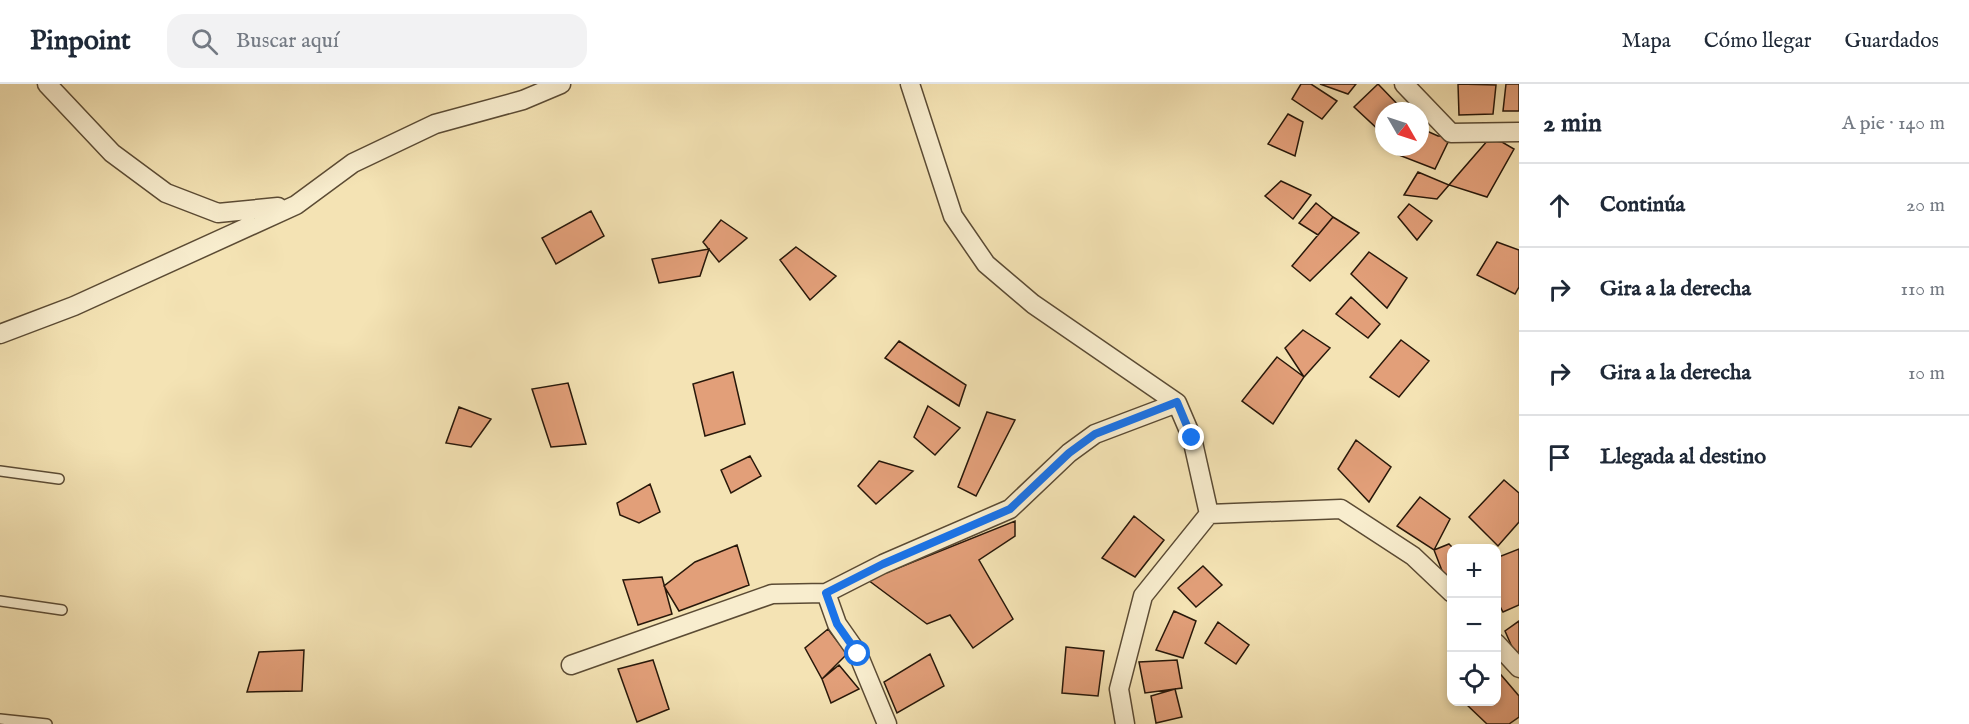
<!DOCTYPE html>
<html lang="es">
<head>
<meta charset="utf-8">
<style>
  body { margin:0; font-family:"IM FELL English",serif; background:#f2f2f3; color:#1f2937 }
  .controls { position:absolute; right:18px; bottom:18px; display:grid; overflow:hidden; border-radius:12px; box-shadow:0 3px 9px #0003 }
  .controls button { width:54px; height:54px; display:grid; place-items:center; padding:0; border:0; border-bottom:2px solid #e0e1e3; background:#fff; color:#1f2937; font:30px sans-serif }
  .compass { position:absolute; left:1375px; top:18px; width:54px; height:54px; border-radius:50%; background:#fff; box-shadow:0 3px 9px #0003; rotate:129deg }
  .stop { position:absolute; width:18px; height:18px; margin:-14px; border:4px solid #1a73e8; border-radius:50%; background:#fff }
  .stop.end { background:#1a73e8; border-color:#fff; box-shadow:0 2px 6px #0008 }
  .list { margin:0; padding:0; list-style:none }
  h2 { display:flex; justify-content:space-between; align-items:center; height:78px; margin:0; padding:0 24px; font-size:26px }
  h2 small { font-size:20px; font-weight:400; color:#747a83 }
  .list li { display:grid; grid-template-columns:39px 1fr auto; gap:18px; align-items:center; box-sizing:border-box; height:84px; padding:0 24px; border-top:2px solid #e0e1e3 }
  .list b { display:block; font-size:22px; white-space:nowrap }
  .list em { font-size:20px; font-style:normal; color:#747a83 }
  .icon { flex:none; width:33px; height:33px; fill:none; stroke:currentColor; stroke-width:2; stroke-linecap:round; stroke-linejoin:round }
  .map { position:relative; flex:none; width:1519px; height:640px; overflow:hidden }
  header { display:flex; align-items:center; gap:36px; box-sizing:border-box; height:84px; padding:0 30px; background:#fff; border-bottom:2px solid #e0e1e3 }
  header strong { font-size:28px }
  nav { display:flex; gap:33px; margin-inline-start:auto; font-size:21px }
  .search { width:420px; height:54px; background:#f2f2f3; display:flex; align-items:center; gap:15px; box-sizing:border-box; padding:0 21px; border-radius:18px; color:#747a83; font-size:22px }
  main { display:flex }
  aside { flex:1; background:#fff }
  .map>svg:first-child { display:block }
  .building { fill:#e29f79; stroke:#28180a; stroke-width:1.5 }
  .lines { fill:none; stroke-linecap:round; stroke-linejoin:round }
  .service-casing { stroke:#5b4b34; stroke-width:12 }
  .minor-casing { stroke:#5b4b34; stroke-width:21 }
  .service { stroke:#f8edce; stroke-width:9 }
  .minor { stroke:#f8edce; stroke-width:18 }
  .route { stroke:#1a73e8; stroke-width:8 }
</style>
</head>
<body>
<header>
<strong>Pinpoint</strong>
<div class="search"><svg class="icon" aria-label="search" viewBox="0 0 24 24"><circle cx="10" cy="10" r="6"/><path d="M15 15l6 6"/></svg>Buscar aquí</div>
<nav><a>Mapa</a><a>Cómo llegar</a><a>Guardados</a></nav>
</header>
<main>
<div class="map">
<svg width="1519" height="640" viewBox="0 0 1519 640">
  <rect width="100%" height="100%" fill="#f4e3b4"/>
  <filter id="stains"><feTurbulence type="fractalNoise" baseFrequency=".00333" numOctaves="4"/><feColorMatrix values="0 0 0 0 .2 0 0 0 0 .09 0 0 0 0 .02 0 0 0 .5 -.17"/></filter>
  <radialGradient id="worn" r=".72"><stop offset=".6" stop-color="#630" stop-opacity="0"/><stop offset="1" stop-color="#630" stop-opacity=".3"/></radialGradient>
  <path class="building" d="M 1301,0 L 1311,0 L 1337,17 L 1322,35 L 1292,15 Z
    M 1320,0 L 1356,0 L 1348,10 Z
    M 1378,0 L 1404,27 L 1384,27 L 1384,48 L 1382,49 L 1354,23 Z
    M 1458,0 L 1496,1 L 1493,30 L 1459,31 Z
    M 1506,0 L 1519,0 L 1519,27 L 1503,27 Z
    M 1288,30 L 1303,38 L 1295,72 L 1268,60 Z
    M 1420,44 L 1438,52 L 1451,52 L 1435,85 L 1391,68 L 1395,63 L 1420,63 Z
    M 1488,56 L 1502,58 L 1514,65 L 1487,113 L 1449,101 Z
    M 1418,88 L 1449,101 L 1437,115 L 1404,111 Z
    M 1281,97 L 1311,111 L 1293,135 L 1265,112 Z
    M 1316,119 L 1333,133 L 1318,151 L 1299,139 Z
    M 1409,120 L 1432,137 L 1417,156 L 1398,133 Z
    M 591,127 L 604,152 L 556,180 L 542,154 Z
    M 1333,133 L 1359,149 L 1310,197 L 1292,182 Z
    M 721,136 L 747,154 L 719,178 L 703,158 Z
    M 1497,158 L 1519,166 L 1519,203 L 1515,210 L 1477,191 Z
    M 796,163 L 836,192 L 810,216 L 780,176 Z
    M 709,165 L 700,192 L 659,199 L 652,175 Z
    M 1369,168 L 1407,194 L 1387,224 L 1351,190 Z
    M 1351,213 L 1380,240 L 1368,254 L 1336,230 Z
    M 1303,246 L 1330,264 L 1304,293 L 1285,264 Z
    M 1401,256 L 1429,277 L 1399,313 L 1370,293 Z
    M 899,257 L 966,301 L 959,322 L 885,274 Z
    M 1277,273 L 1304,293 L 1273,340 L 1242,317 Z
    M 733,288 L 745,340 L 705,352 L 693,300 Z
    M 568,299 L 586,360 L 551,363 L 532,305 Z
    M 928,322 L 960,344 L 935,371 L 914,353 Z
    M 459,323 L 491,335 L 471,363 L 446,359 Z
    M 987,328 L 1015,336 L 976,412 L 958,403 Z
    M 1356,356 L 1391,383 L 1369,418 L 1338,385 Z
    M 750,372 L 761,392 L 731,409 L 721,386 Z
    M 879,377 L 913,387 L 876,420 L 858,402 Z
    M 1504,396 L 1519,409 L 1519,438 L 1498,462 L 1469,433 Z
    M 650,400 L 660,428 L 639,439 L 620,431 L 617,419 Z
    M 1420,413 L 1450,435 L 1434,466 L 1397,442 Z
    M 1134,432 L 1164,456 L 1135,493 L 1102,474 Z
    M 1015,437 L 1015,452 L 979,476 L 1013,535 L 973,564 L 950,531 L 927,540 L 868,496 Z
    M 1449,460 L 1453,464 L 1452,493 L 1446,497 L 1434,466 Z
    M 737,461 L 749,501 L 679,527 L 664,502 L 695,478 Z
    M 1519,465 L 1519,521 L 1503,528 L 1496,515 L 1496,474 Z
    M 1203,482 L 1222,501 L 1196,523 L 1178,504 Z
    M 662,493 L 672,530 L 638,541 L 623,496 Z
    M 1174,527 L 1196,537 L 1183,574 L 1156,566 Z
    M 1519,537 L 1519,579 L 1505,547 Z
    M 1218,538 L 1249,561 L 1236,580 L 1205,559 Z
    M 828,545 L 847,570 L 822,595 L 805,564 Z
    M 1066,563 L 1104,567 L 1098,612 L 1062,609 Z
    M 304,566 L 302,607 L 247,608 L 259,568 Z
    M 930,570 L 944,602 L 897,629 L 884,598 Z
    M 653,576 L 669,625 L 637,638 L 618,585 Z
    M 1177,576 L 1182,604 L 1145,609 L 1139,578 Z
    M 839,581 L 859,605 L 831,619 L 822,595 Z
    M 1496,585 L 1519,612 L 1519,633 L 1509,640 L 1487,640 L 1466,620 L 1468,618 L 1496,618 Z
    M 1175,605 L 1182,633 L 1156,639 L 1151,612 Z"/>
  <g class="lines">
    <g class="service-casing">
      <path id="service" d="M 0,387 L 59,395
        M 0,517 L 62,526
        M 0,635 L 47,640"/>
    </g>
    <g class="minor-casing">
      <path id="minor" d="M 47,0 L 112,69 L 166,109 L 218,129 L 278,123
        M 910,0 L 953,132 L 986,180 L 1033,220 L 1177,319 L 1192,354 L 1209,430
        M 1404,0 L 1451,49 L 1519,48
        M 0,250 L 74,222 L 296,121 L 353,79 L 435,40 L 523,16 L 561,0
        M 826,509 L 837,540 L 858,570 L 887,640
        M 1496,559 L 1519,584
        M 571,581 L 772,510 L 826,509 L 883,480 L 1010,425 L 1069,369 L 1095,350 L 1177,319
        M 1125,640 L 1119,605 L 1143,512 L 1209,430 L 1341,425 L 1413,472 L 1452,509"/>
    </g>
    <use href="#service" class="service"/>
    <use href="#minor" class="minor"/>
  </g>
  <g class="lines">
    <path class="route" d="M 858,570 L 837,540 L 826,509 L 883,480 L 1010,425 L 1069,369 L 1095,350 L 1177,318 L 1192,354"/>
  </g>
  <rect width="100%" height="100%" filter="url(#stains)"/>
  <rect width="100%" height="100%" fill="url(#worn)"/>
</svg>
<div class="controls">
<button>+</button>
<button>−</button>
<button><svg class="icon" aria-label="locate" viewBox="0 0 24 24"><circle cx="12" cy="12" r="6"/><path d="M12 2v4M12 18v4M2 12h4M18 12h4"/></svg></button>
</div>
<svg class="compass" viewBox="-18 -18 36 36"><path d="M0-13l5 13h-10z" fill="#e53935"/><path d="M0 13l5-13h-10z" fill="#747a83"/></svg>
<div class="stop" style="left:858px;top:570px"></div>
<div class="stop end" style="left:1192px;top:354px"></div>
</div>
<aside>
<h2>2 min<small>A pie · 140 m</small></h2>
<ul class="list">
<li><svg class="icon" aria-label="ahead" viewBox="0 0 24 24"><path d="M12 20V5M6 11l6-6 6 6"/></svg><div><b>Continúa</b></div><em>20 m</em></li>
<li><svg class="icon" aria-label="right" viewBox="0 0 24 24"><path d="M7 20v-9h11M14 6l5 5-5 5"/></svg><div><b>Gira a la derecha</b></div><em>110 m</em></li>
<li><svg class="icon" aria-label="right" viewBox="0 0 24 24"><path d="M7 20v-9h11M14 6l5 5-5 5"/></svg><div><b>Gira a la derecha</b></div><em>10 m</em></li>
<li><svg class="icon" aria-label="arrive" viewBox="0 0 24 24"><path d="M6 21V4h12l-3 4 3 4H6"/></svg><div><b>Llegada al destino</b></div></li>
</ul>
</aside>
</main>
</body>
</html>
